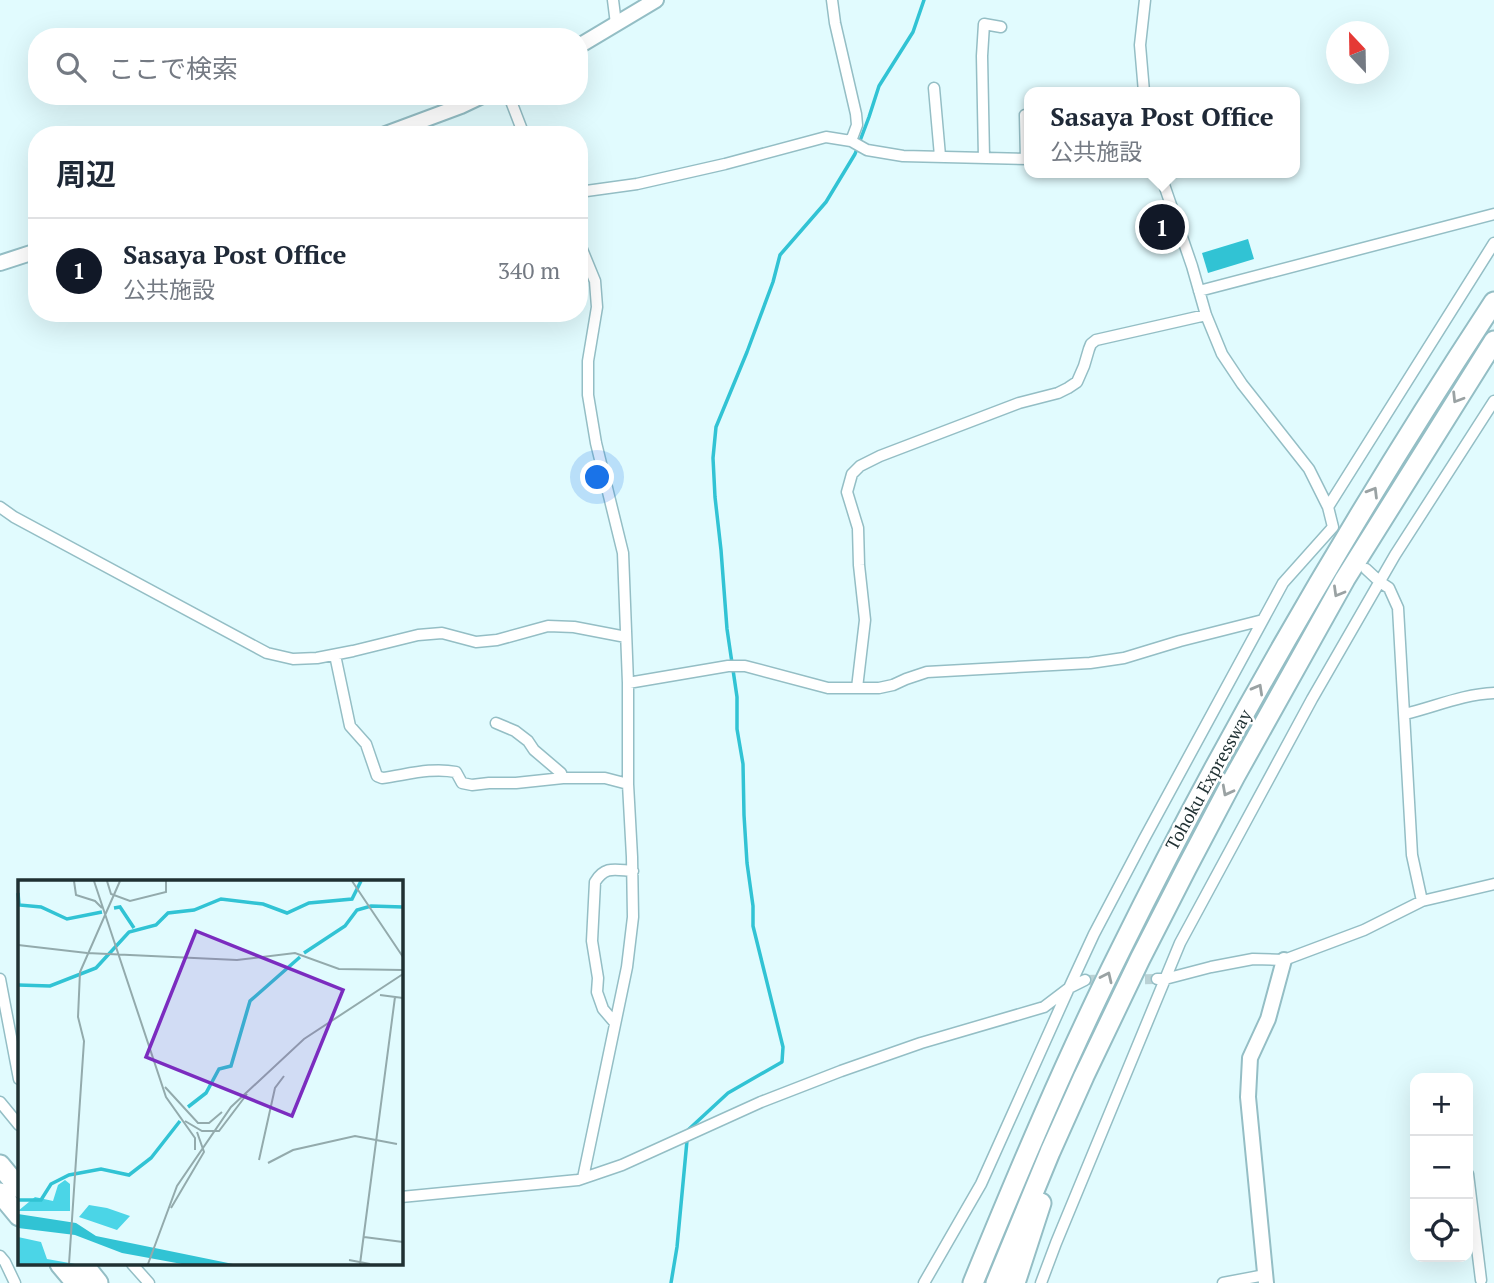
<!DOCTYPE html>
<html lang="ja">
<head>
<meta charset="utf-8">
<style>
  body { margin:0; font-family:"PT Serif","Noto Sans JP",serif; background:#f2f2f3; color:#1f2937 }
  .controls { position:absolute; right:21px; bottom:21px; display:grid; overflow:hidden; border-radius:14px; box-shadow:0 7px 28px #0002 }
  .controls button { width:63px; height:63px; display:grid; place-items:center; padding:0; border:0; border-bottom:2px solid #e0e1e3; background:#fff; color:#1f2937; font:35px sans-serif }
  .compass { position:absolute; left:1326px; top:21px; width:63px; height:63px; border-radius:50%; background:#fff; box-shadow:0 7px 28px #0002; rotate:338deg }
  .you { position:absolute; left:598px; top:478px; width:24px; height:24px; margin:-18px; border:5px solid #fff; border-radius:50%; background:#1a73e8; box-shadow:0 0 0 10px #1a73e833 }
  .badge { display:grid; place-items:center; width:46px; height:46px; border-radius:50%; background:#111827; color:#fff; font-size:23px; font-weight:700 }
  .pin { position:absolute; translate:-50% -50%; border:4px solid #fff; box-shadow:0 2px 7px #0006 }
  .popup { position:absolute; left:1024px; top:87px; width:276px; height:91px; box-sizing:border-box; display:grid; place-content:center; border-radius:14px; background:#fff; filter:drop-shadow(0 2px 5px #0005); font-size:23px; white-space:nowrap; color:#747a83 }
  .popup b { font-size:26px; color:#1f2937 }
  .popup::after { content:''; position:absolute; left:50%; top:100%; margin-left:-14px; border:14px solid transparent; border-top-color:#fff }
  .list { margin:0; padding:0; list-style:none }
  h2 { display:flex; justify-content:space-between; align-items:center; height:91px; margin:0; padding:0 28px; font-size:30px }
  h2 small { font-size:23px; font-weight:400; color:#747a83 }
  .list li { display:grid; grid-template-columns:46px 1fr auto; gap:21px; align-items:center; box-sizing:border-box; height:105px; padding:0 28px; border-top:2px solid #e0e1e3 }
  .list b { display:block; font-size:26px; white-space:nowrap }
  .list p { margin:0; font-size:23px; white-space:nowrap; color:#747a83 }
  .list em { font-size:23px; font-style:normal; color:#747a83 }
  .icon { flex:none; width:38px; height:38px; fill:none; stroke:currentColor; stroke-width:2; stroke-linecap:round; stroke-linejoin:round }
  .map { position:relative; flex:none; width:1494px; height:1283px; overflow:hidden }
  .search { position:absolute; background:#fff; box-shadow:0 7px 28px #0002; left:28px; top:28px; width:560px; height:77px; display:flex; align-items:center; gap:18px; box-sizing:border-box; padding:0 24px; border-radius:28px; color:#747a83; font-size:26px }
  .panel { position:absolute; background:#fff; box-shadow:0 7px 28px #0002; left:28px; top:126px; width:560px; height:196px; border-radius:28px }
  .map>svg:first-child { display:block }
  .water { fill:#31c3d4 }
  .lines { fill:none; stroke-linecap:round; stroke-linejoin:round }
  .stream { stroke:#31c3d4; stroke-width:3.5 }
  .street-tunnel { stroke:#bad2d5; stroke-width:10; stroke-dasharray:10 5; stroke-linecap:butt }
  .street-casing { stroke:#94bec5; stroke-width:13 }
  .secondary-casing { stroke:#94bec5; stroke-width:18 }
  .highway-casing { stroke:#94bec5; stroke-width:23 }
  .street { stroke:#fff; stroke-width:10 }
  .secondary { stroke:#fff; stroke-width:14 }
  .highway { stroke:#fff; stroke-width:19 }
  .oneway { stroke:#9aa2a3 }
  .labels { text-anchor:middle; stroke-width:5; stroke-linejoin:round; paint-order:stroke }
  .street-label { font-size:18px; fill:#1f3032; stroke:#fff }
  .inset-river { fill:none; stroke:#31c3d4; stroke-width:3.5 }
  .inset-road { fill:none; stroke:#93aaac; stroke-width:2 }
  .view { fill:#7b2cbf; fill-opacity:0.15; stroke:#7b2cbf; stroke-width:3.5 }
  .inset-edge { fill:none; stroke:#1f3032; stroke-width:3.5 }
</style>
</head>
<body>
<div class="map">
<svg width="1494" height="1283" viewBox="0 0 1494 1283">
  <rect width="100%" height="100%" fill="#e1fbfe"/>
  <path class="water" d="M 1248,239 L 1254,259 L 1208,273 L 1202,253 Z"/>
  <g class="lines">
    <path class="stream" d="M 671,1283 L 677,1247 L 688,1130 L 728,1093 L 782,1062 L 783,1047 L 753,926 L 753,906 L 747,863 L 744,815 L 743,764 L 737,729 L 737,697 L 727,629 L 721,550 L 715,497 L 713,458 L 716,427 L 747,352 L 773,282 L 780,255 L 826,202 L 855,154 L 869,117 L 879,86 L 913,32 L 924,0"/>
    <path class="street-tunnel" d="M 1085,980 L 1157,979"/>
    <g class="street-casing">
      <path id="street" d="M 613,0 L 616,24
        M 832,0 L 835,23 L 856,114 L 857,125 L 851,141
        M 934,88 L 940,156
        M 1144,92 L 1140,45 L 1145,0
        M 509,96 L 524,135
        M 1025,115 L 1026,159
        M 984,158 L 982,56 L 984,24 L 1001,27
        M 1160,173 L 1192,266 L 1206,315 L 1222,354 L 1242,384 L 1309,469 L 1328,507
        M 579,192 L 637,184 L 725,164 L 826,137 L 851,141 L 867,150 L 903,156 L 1029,159
        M 579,242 L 595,281 L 597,307 L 588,361 L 588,395 L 596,443 L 623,553 L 628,683 L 628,784 L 632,857 L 633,917 L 627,967 L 583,1178
        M 1199,291 L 1494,214
        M 0,507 L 14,517 L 267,653 L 293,659 L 317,658 L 353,651 L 418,635 L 442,633 L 476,642 L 497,640 L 548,626 L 574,627 L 626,637
        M 1366,569 L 1380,582 L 1389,588 L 1398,608 L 1412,855 L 1422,901
        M 335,655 L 350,726 L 366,744 L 377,776 L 382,778 C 406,775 431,767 456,772 L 462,783 L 472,785 L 489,783 L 516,783 L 563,778 L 605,778 L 628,784
        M 628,683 L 728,666 L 745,666 L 828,688 L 879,688 L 893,685 L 906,679 L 927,672 L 1090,663 L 1124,658 L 1180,641 L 1263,620
        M 857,688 L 865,620 L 859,565 L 858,528 L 847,492 L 852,474 L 860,466 L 880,456 L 1019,403 L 1058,393 L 1068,388 L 1077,382 L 1084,366 L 1089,349 L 1091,344 L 1096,340 L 1206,315
        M 1405,714 C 1434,707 1464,694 1494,693
        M 496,723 L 515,731 L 528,741 L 534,750 L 561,773 L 563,778
        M 0,979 L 19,1079
        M 1157,979 L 1165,979 L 1211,967 L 1253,959 L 1284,960 L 1364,930 L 1422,901 L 1494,884
        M 615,1023 L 603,1009 L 597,992 L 598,978 L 592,941 L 595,882 C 605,865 616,870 633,871
        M 0,1102 L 19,1125
        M 1468,1174 L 1481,1280
        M 401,1197 L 578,1180 L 622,1165 L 761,1102 L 841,1071 L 921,1043 L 1044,1007 L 1069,988 L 1094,934 L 1144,839 L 1283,583 L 1333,527 L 1328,507 L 1494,243
        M 0,1256 L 5,1262 L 15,1283
        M 132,1264 L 149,1283
        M 924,1283 L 981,1184 L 1069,988 L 1085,980
        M 1041,1283 L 1056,1243 L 1180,943 L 1312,699 L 1395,555 L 1494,401
        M 1223,1283 L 1265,1275"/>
    </g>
    <g class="secondary-casing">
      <path id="secondary" d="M 579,46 L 656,0
        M 383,135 L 461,106 L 482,96
        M 0,263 L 37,251
        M 1266,1283 L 1248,1097 L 1250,1058 L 1268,1019 L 1284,960"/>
    </g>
    <g class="highway-casing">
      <path id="highway" d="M 0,1165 L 19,1188
        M 0,1193 L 19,1216
        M 60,1264 L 76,1283
        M 83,1264 L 98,1283
        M 973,1283 C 1019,1171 1066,1059 1120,951 C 1230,727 1357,511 1494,302
        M 996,1283 L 1050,1152 L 1084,1076 L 1140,959 L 1186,869 L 1235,776 L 1345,579 L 1494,341
        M 1015,1283 L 1041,1203"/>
    </g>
    <use href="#street" class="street"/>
    <use href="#secondary" class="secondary"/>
    <use href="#highway" class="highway"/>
  </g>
  <defs><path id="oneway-chevron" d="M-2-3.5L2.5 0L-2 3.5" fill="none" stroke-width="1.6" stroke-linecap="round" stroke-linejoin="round" transform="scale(1.75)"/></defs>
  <g class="oneway">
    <use href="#oneway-chevron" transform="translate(1457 398) rotate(122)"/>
    <use href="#oneway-chevron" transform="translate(1373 492) rotate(-59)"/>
    <use href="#oneway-chevron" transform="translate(1338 592) rotate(120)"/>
    <use href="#oneway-chevron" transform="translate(1258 689) rotate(-61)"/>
    <use href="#oneway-chevron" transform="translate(1227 791) rotate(118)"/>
    <use href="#oneway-chevron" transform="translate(1107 977) rotate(-65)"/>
  </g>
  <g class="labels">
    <g class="street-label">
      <text transform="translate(1209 780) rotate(-61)" y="6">Tohoku Expressway</text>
    </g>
  </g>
  <g transform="translate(18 880)">
    <rect width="385" height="385" fill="#e1fbfe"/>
    <path d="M 47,300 L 52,304 L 52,331 L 0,331 L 17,317 L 35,321 L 40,305 ZM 71,325 L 89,328 L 112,336 L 99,350 L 61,337 ZM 0,357 L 23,362 L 29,379 L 57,384 L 0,384 Z" fill="#4bd5e7"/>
    <path d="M 0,334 L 58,343 L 78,356 L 215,384 L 164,384 L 104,373 L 57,355 L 0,348 Z" fill="#31c3d4"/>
    <path class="inset-river" d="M 0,13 L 1,25 L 23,27 L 49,39 L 84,32M 96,28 L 102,27 L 116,48M 286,73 L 327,46 L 339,30 L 353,26 L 385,27M 0,105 L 32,106 L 78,88 L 111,52 L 138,45 L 150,33 L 176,30 L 203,19 L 245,24 L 269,33 L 291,23 L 334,19 L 343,1M 170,227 L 188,213 L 201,189 L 213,186 L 232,121 L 282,77M 0,320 L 23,320 L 33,304 L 51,295 L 83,289 L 111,295 L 133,278 L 162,241"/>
    <path class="inset-road" d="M 56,1 L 58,15 L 77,21 L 84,28M 76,1 L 148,217 L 177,258 L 177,270M 89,1 L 93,14 L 112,21 L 148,12 L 148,1M 334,1 L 385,77M 0,65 L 69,73 L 219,80 L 277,73 L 321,89 L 385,90M 362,115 L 385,118M 147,207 L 180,243 L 191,243 L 204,232M 167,241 L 184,251 L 201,251 L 229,214M 241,280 L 257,208 L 266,196M 250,283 L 275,270 L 337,256 L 379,264M 153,328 L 186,272 L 179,252M 346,357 L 385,362M 331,380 L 352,384M 51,384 L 66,161 L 60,137 L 62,92 L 102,1M 130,384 L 159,306 L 213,227 L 286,159 L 385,94M 342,384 L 377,117"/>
    <path class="view" d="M 178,51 L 325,110 L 274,236 L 128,177 Z"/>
    <rect width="385" height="385" class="inset-edge"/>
  </g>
</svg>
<div class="controls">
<button>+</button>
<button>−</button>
<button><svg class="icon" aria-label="locate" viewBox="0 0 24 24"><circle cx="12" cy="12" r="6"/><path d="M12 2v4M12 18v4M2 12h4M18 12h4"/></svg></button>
</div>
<svg class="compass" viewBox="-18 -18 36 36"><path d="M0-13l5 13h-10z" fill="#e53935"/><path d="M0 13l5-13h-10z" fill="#747a83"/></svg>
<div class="you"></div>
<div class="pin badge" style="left:1162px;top:227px">1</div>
<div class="popup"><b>Sasaya Post Office</b>公共施設</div>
<div class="search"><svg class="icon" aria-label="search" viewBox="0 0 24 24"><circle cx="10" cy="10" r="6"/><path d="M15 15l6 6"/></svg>ここで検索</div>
<section class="panel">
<h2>周辺<small></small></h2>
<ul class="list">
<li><span class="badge">1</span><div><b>Sasaya Post Office</b><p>公共施設</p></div><em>340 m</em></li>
</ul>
</section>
</div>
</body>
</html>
